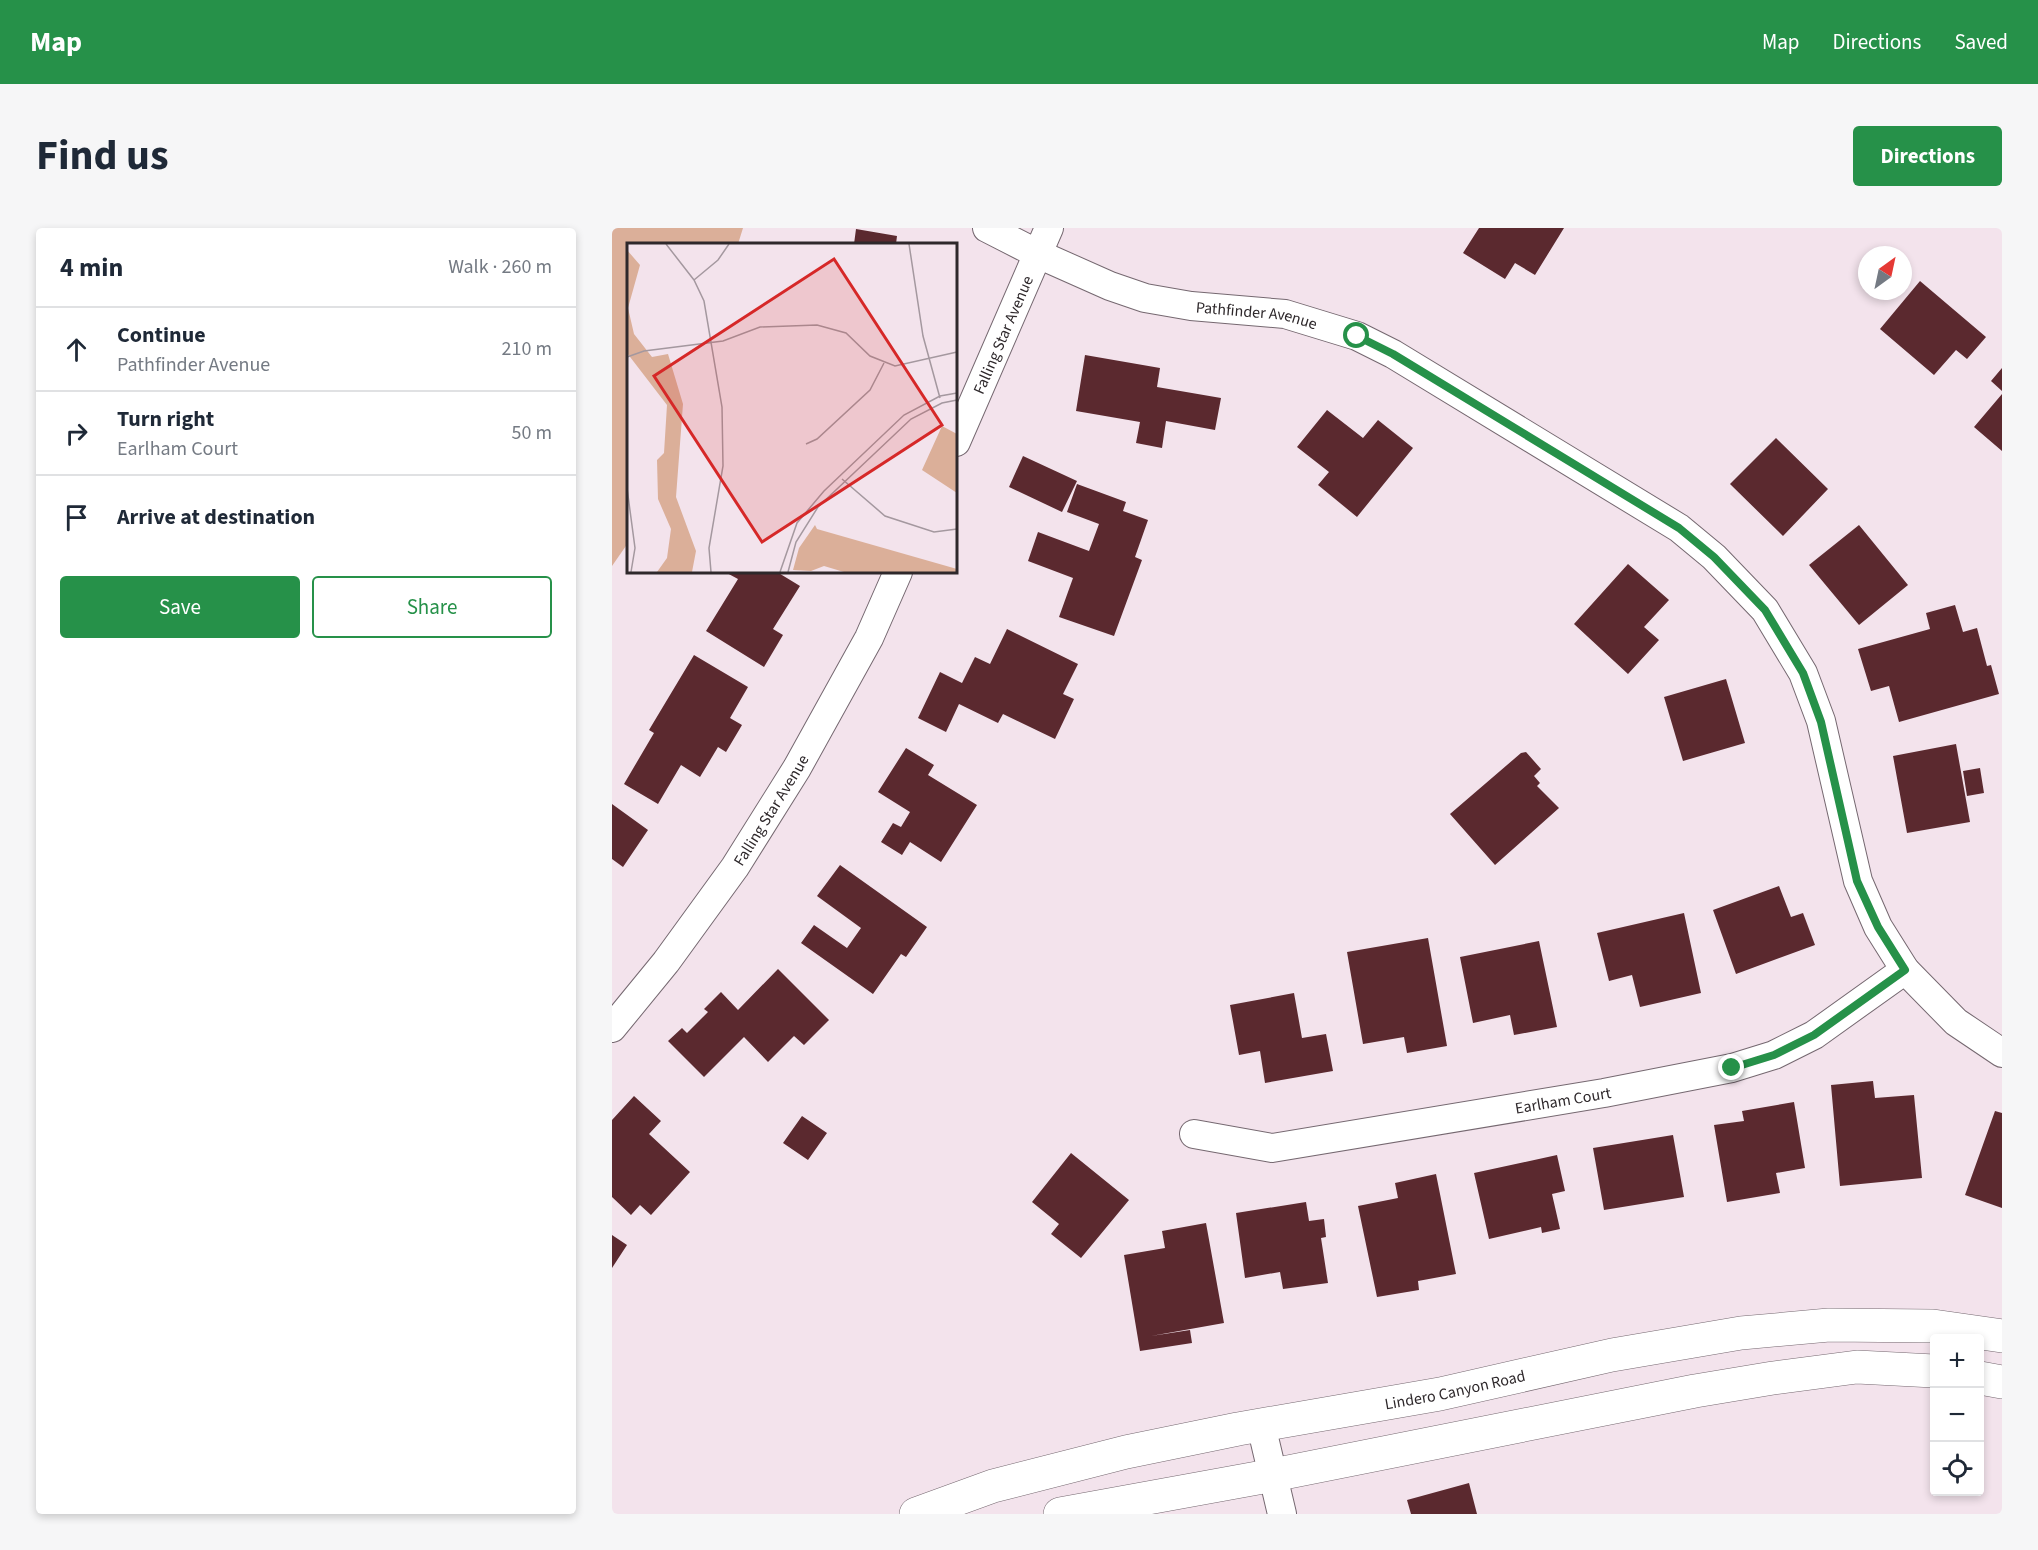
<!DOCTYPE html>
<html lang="en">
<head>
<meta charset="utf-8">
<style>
  body { margin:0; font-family:"Source Sans 3",sans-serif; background:#f6f6f7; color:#1f2937 }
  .controls { position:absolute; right:18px; bottom:18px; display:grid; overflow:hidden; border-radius:6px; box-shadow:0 3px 9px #0003 }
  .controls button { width:54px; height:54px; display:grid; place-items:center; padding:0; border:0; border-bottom:2px solid #e0e1e3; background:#fff; color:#1f2937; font:30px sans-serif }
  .compass { position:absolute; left:1246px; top:18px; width:54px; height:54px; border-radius:50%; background:#fff; box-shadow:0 3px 9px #0003; rotate:33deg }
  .stop { position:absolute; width:18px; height:18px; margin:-14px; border:4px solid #269149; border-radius:50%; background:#fff }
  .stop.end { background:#269149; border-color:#fff; box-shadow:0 2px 6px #0008 }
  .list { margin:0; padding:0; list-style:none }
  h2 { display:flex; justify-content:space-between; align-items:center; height:78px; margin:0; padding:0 24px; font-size:26px }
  h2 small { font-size:20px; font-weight:400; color:#747a83 }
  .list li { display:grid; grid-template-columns:39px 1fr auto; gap:18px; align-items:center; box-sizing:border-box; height:84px; padding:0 24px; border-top:2px solid #e0e1e3 }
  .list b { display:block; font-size:22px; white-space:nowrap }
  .list p { margin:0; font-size:20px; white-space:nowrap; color:#747a83 }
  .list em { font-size:20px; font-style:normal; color:#747a83 }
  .actions { display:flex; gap:12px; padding:18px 24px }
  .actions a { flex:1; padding:14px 0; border:2px solid #269149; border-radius:6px; text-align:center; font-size:21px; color:#269149 }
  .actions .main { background:#269149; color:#fff }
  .icon { flex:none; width:33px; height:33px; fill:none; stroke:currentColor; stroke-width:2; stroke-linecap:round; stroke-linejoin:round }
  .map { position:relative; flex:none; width:1390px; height:1286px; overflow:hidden; border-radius:6px }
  header { display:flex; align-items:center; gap:36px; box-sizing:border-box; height:84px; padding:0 30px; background:#269149; color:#fff }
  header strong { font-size:28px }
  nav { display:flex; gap:33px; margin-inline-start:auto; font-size:21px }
  .intro { display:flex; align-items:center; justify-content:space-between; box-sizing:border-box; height:144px; padding:0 36px }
  h1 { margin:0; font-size:42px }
  .button { padding:15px 27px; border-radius:6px; background:#269149; color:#fff; font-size:21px; font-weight:700 }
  main { display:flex; gap:36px; padding:0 36px }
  aside { flex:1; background:#fff; border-radius:6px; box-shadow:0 3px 9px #0003 }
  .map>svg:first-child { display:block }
  .green { fill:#dbaf99 }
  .building { fill:#5b292f }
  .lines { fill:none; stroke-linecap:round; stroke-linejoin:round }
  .minor-casing { stroke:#756870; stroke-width:30 }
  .tertiary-casing { stroke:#756870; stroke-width:34 }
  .minor { stroke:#fff; stroke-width:28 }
  .tertiary { stroke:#fff; stroke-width:33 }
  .route { stroke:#269149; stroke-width:8 }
  .labels { text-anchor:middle; stroke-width:6; stroke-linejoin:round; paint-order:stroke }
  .street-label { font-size:16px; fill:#2e282b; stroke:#fff }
  .inset-road { fill:none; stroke:#a4989f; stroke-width:1.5 }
  .view { fill:#d62828; fill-opacity:0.15; stroke:#d62828; stroke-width:3 }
  .inset-edge { fill:none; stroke:#2e282b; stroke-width:3 }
</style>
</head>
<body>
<header>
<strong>Map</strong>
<nav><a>Map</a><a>Directions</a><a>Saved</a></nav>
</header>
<div class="intro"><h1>Find us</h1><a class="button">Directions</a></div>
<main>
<aside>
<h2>4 min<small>Walk · 260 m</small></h2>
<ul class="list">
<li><svg class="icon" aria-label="ahead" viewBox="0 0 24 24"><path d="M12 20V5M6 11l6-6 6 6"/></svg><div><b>Continue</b><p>Pathfinder Avenue</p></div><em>210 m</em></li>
<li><svg class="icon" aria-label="right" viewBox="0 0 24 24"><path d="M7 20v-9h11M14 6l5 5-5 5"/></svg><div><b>Turn right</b><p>Earlham Court</p></div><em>50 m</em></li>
<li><svg class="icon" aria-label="arrive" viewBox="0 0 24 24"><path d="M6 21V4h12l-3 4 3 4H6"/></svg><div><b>Arrive at destination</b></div></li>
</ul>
<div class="actions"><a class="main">Save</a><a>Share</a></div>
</aside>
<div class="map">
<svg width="1390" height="1286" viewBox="0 0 1390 1286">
  <rect width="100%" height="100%" fill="#f3e3ec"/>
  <path class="green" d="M 0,0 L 131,0 L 126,16 L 16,16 L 16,315 L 0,338 Z"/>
  <path class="building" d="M 867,0 L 952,0 L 923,47 L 903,35 L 893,51 L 851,25 Z
    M 244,1 L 285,8 L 284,16 L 242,16 Z
    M 1308,53 L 1374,109 L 1355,131 L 1344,122 L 1322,147 L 1268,101 Z
    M 473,127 L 548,140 L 545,159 L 609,170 L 603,202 L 554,193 L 550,220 L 524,215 L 528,194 L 464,183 Z
    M 1390,140 L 1390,163 L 1379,153 Z
    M 1390,166 L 1390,223 L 1362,199 Z
    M 715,182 L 751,210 L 766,192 L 801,220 L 745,289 L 706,257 L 717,244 L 685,219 Z
    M 1164,210 L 1216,261 L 1171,308 L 1118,256 Z
    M 411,228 L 465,253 L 450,284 L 397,259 Z
    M 465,256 L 514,274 L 511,283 L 536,292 L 523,329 L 530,332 L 502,408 L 447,389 L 461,350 L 416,333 L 426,304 L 477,323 L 487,296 L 455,284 Z
    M 1247,297 L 1296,357 L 1247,397 L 1197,337 Z
    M 1016,336 L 1057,372 L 1032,399 L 1047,412 L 1016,446 L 962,396 Z
    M 113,344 L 165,344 L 188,358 L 161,401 L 171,407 L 152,439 L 94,403 L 126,351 Z
    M 1343,377 L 1351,404 L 1365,400 L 1375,438 L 1379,437 L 1387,466 L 1287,494 L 1277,458 L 1259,463 L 1246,421 L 1318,401 L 1314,385 Z
    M 395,401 L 466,436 L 451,466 L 462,471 L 443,511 L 391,486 L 386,495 L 347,476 L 334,504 L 306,490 L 328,444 L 350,455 L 363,429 L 378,436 Z
    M 82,427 L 136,459 L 118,490 L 130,497 L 114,524 L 106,519 L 88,549 L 69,537 L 46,576 L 12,556 L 42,505 L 37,502 Z
    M 1114,451 L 1133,515 L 1071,533 L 1052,469 Z
    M 1344,516 L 1358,594 L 1295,605 L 1281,528 Z
    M 294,520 L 322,537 L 316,547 L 365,577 L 329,634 L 298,614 L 290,627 L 269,614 L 281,595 L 289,599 L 298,584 L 266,564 Z
    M 914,524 L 929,541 L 922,548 L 928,555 L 925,558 L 947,580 L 883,637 L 838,586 L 909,525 Z
    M 1368,540 L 1372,565 L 1355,568 L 1351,543 Z
    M 0,576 L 36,602 L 11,639 L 0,631 Z
    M 228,637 L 315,699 L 294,729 L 289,726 L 261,766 L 189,715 L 202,697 L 235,720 L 249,700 L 205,668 Z
    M 1167,658 L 1179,689 L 1191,685 L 1203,717 L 1124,746 L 1101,682 Z
    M 1072,685 L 1089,765 L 1028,779 L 1020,747 L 997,753 L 985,705 Z
    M 816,710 L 835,818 L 795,825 L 792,809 L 751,816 L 735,724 Z
    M 927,713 L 945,799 L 902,807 L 898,787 L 861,795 L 848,729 Z
    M 166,741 L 217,792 L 192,817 L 182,808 L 156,834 L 132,809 L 92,849 L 56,813 L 70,800 L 75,805 L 96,784 L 92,781 L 109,764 L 126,782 Z
    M 682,765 L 690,810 L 714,806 L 721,843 L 653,855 L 648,823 L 627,827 L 618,777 Z
    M 1261,853 L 1263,870 L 1302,867 L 1310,950 L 1228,958 L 1219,857 Z
    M 22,868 L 49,893 L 37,906 L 78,944 L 39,987 L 28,977 L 19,987 L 0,969 L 0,892 Z
    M 1182,874 L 1193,940 L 1164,945 L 1168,965 L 1115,974 L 1102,897 L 1132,893 L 1130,883 Z
    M 1383,883 L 1390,885 L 1390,980 L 1353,967 Z
    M 190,888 L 215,905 L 196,932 L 171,915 Z
    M 1061,907 L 1072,969 L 992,982 L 981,920 Z
    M 459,925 L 517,972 L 469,1030 L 439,1006 L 447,996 L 420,974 Z
    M 945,927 L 953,963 L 940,966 L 948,1001 L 930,1005 L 929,999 L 877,1011 L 862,945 Z
    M 824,946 L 844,1046 L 806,1053 L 807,1062 L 765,1069 L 746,978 L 786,970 L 783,955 Z
    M 694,974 L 697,993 L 712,991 L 714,1009 L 709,1010 L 716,1055 L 671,1061 L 668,1044 L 633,1050 L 624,985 Z
    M 594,995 L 612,1095 L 539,1108 L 578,1102 L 580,1115 L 528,1123 L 512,1027 L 553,1020 L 550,1003 Z
    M 0,1007 L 15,1017 L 0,1040 Z
    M 857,1255 L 865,1286 L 799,1286 L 795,1272 Z"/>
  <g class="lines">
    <g class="minor-casing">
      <g id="minor">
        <path id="s1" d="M 375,0 L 426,26 L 498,58 L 533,70 L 579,78 L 673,86 L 745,108 L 781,126 L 1067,300 L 1102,329 L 1153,382 L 1191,445 L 1209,493 L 1246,653 L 1266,699 L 1293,742 L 1344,794 L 1390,825"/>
        <path id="s2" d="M 344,214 L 437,0"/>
        <path id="s3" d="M 0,800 L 54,734 L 123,639 L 185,540 L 257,410 L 286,344"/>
        <path id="s4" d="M 582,906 L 660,920 L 992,865 L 1120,840 L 1162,827 L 1202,807 L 1293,742"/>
        <path d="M 649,1197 L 670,1286"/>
      </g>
    </g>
    <g class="tertiary-casing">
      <g id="tertiary">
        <path d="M 1368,1150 L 1390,1154"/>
        <path id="s5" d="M 304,1286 L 381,1258 L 514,1224 L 626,1201 L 828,1166 L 1000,1127 L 1129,1105 L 1217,1097 L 1321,1098 L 1390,1108"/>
        <path d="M 448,1286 L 651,1249 L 1083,1163 L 1161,1150 L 1245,1139 L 1322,1143"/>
      </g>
    </g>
    <use href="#minor" class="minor"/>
    <use href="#tertiary" class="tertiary"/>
  </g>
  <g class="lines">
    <path class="route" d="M 745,108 L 781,126 L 1067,300 L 1102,329 L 1153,382 L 1191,445 L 1209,494 L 1245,653 L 1266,699 L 1293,742 L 1202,807 L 1162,827 L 1120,840"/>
  </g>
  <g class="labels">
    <g class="street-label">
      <text dy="6" stroke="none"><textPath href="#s1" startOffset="286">Pathfinder Avenue</textPath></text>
      <text dy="6" stroke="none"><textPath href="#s2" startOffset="117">Falling Star Avenue</textPath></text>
      <text dy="6" stroke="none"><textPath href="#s3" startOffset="270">Falling Star Avenue</textPath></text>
      <text dy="6" stroke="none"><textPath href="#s4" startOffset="374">Earlham Court</textPath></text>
      <text dy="6" stroke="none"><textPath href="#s5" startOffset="554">Lindero Canyon Road</textPath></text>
    </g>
  </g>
  <g transform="translate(15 15)">
    <rect width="330" height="330" fill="#f3e3ec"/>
    <path d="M 0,7 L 13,22 L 1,65 L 7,91 L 25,114 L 41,111 L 56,161 L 49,254 L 69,308 L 65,329 L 30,329 L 40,315 L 44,286 L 31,256 L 30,217 L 37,210 L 40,162 L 0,110 ZM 315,183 L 330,191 L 330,250 L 295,227 ZM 188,282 L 190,286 L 330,326 L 330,329 L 217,329 L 197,323 L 184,328 L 166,327 L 172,305 Z" fill="#dbaf99"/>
    <path class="inset-road" d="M 39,1 L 67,37 L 77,58 L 95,164 L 96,223 L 82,305 L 84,329M 282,1 L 296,93 L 313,155M 67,37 L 91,17 L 102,1M 0,114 L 17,108 L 96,98 L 133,84 L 190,82 L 219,90 L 243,113 L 268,123 L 330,109M 179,201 L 190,196 L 243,147 L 257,120M 215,236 L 258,273 L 307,289 L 330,286M 0,245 L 8,305 L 4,329M 153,329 L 170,280 L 197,248 L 277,172 L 313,153 L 330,150M 161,329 L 169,299 L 191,264 L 284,176 L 315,160 L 330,157"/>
    <path class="view" d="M 207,16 L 315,182 L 135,299 L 27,133 Z"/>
    <rect width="330" height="330" class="inset-edge"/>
  </g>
</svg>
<div class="controls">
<button>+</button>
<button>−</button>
<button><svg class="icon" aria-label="locate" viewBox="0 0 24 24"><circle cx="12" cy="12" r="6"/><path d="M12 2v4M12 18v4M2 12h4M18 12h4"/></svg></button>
</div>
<svg class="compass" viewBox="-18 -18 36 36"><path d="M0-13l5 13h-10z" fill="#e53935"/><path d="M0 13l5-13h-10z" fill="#747a83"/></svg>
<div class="stop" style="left:745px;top:108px"></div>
<div class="stop end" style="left:1120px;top:840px"></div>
</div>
</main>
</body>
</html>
